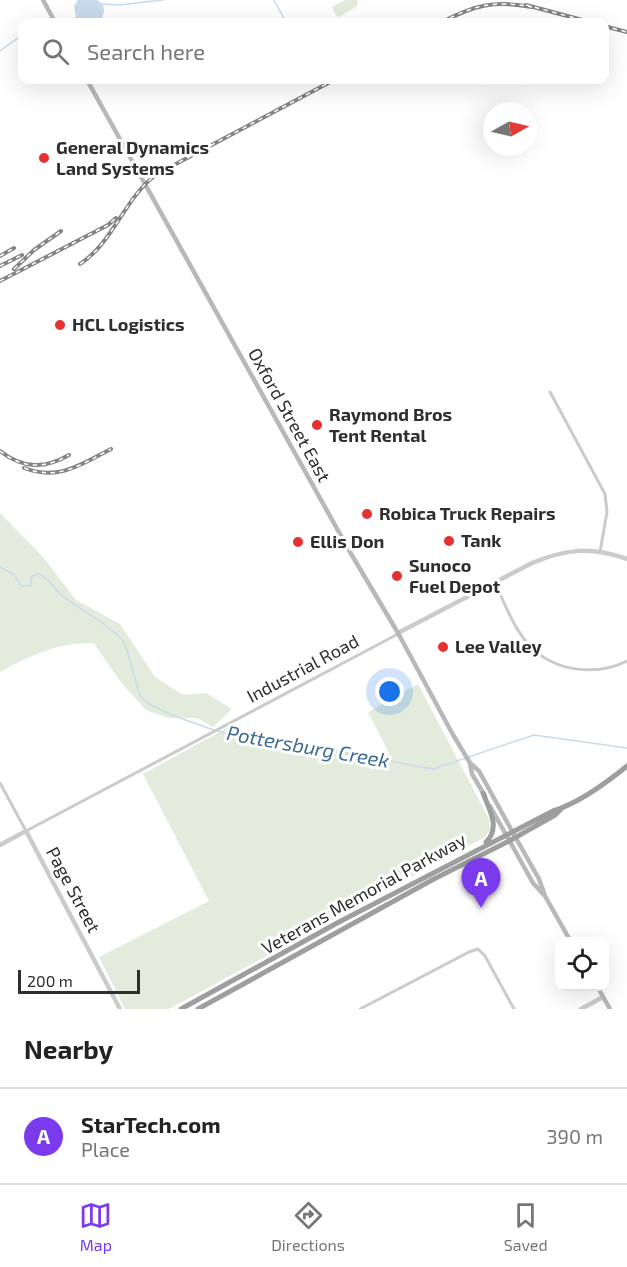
<!DOCTYPE html>
<html lang="en">
<head>
<meta charset="utf-8">
<style>
  body { margin:0; font-family:"Exo 2",sans-serif; background:#f6f6f6; color:#222 }
  .controls { position:absolute; right:18px; bottom:18px; display:grid; overflow:hidden; border-radius:12px; box-shadow:0 6px 24px #0002 }
  .controls button { width:54px; height:54px; display:grid; place-items:center; padding:0; border:0; border-bottom:2px solid #e0e0e0; background:#fff; color:#222; font:30px sans-serif }
  .compass { position:absolute; left:483px; top:102px; width:54px; height:54px; border-radius:50%; background:#fff; box-shadow:0 6px 24px #0002; rotate:82deg }
  .scale { position:absolute; left:18px; bottom:15px; width:122px; box-sizing:border-box; padding-left:6px; border:3px solid #2e2e2e; border-top:0; font-size:16px; line-height:21px; white-space:nowrap; color:#2e2e2e; -webkit-text-stroke:4px #fff; paint-order:stroke }
  .you { position:absolute; left:390px; top:692px; width:21px; height:21px; margin:-15px; border:4px solid #fff; border-radius:50%; background:#1a73e8; box-shadow:0 0 0 9px #1a73e833 }
  .badge { display:grid; place-items:center; width:39px; height:39px; border-radius:50%; background:#7c3aed; color:#fff; font-size:20px; font-weight:700 }
  .pin { position:absolute; translate:-50% -50px; filter:drop-shadow(0 2px 3px #0008) }
  .pin::after { content:''; position:absolute; top:32px; width:21px; height:18px; background:inherit; clip-path:polygon(0 0,100% 0,50% 100%) }
  .list { margin:0; padding:0; list-style:none }
  h2 { display:flex; justify-content:space-between; align-items:center; height:78px; margin:0; padding:0 24px; font-size:26px }
  h2 small { font-size:20px; font-weight:400; color:#767676 }
  .list li { display:grid; grid-template-columns:39px 1fr auto; gap:18px; align-items:center; box-sizing:border-box; height:96px; padding:0 24px; border-top:2px solid #e0e0e0 }
  .list b { display:block; font-size:22px; white-space:nowrap }
  .list p { margin:0; font-size:20px; white-space:nowrap; color:#767676 }
  .list em { font-size:20px; font-style:normal; color:#767676 }
  .icon { flex:none; width:33px; height:33px; fill:none; stroke:currentColor; stroke-width:2; stroke-linecap:round; stroke-linejoin:round }
  .map { position:relative; flex:none; width:627px; height:1009px; overflow:hidden }
  .search { position:absolute; background:#fff; box-shadow:0 6px 24px #0002; left:18px; right:18px; top:18px; height:66px; display:flex; align-items:center; gap:15px; box-sizing:border-box; padding:0 21px; border-radius:12px; color:#767676; font-size:22px }
  .sheet { height:174px; background:#fff }
  nav { display:flex; justify-content:space-around; align-items:center; box-sizing:border-box; height:84px; border-top:2px solid #e0e0e0; background:#fff; font-size:16px; color:#767676 }
  nav a { display:grid; justify-items:center; gap:3px }
  nav .on { color:#7c3aed }
  .map>svg:first-child { display:block }
  .green { fill:#e3ecdc }
  .water { fill:#c8dbec }
  .lines { fill:none; stroke-linecap:round; stroke-linejoin:round }
  .stream { stroke:#c8dbec; stroke-width:1.5 }
  .minor { stroke:#cbcbcb; stroke-width:3 }
  .tertiary { stroke:#cbcbcb; stroke-width:4.5 }
  .secondary { stroke:#b8b8b8; stroke-width:4.5 }
  .trunk { stroke:#9e9e9e; stroke-width:5 }
  .rail-casing { stroke:#838383; stroke-width:4 }
  .rail { stroke:#fff; stroke-width:1.5; stroke-dasharray:4.5; stroke-linecap:butt }
  .poi-dot { fill:#e53231; stroke:#fff; stroke-width:2 }
  .labels { text-anchor:middle; stroke-width:6; stroke-linejoin:round; paint-order:stroke }
  .poi-label { font-size:18px; font-weight:bold; fill:#2e2e2e; stroke:#fff; text-anchor:start }
  .street-label { font-size:18px; fill:#2e2e2e; stroke:#fff }
  .water-label { font-size:20px; font-style:italic; fill:#3c6990; stroke:#fff }
</style>
</head>
<body>
<div class="map">
<svg width="627" height="1009" viewBox="0 0 627 1009">
  <rect width="100%" height="100%" fill="#fff"/>
  <path class="green" d="M 345,0 L 357,0 L 358,3 L 357,6 L 339,17 L 336,16 L 332,7 Z
    M 0,513 L 43,557 L 76,600 L 120,624 L 155,677 L 183,695 L 206,693 L 232,709 L 213,727 L 197,718 L 168,718 L 146,710 L 119,680 L 94,643 C 59,642 31,655 0,672 Z
    M 418,684 L 489,819 L 490,830 L 485,837 L 169,1009 L 125,1009 L 99,957 L 209,901 L 143,774 L 225,729 L 392,759 L 368,712 Z"/>
  <path class="water" d="M 78,0 L 97,0 L 103,4 L 104,11 L 102,19 L 90,22 L 80,22 L 76,18 L 74,6 Z"/>
  <g class="lines">
    <path class="stream" d="M 274,0 L 286,22
      M 103,4 L 119,5 L 163,0
      M 64,21 L 76,18
      M 41,22 L 43,21
      M 0,51 L 22,35
      M 265,81 L 265,80
      M 0,567 L 14,575 L 21,586 L 31,586 L 31,577 L 38,573 L 48,580 L 62,596 L 104,624 L 122,639 L 127,650 L 140,696 L 149,704 L 177,717 L 214,730
      M 218,731 L 245,738 L 341,752 L 433,769 L 534,735 L 627,748"/>
    <path class="minor" d="M 550,392 L 605,494 L 607,512 L 600,552
      M 495,583 C 505,604 515,632 532,648 C 557,672 596,676 627,661
      M 0,783 L 26,831 L 398,634
      M 360,1009 L 469,952 L 478,949 L 485,956 L 514,1009"/>
    <path class="tertiary" d="M 398,633 L 532,563 C 566,549 591,546 627,559
      M 0,845 L 26,831 L 120,1009
      M 581,1009 L 603,997"/>
    <path class="secondary" d="M 43,0 L 55,22
      M 87,80 L 350,552 L 398,633 L 452,733 L 470,763 L 479,771 L 512,831 L 539,879 L 545,896 L 571,942
      M 470,763 L 472,774 L 485,796
      M 490,806 L 533,883 L 543,894
      M 597,986 L 610,1009"/>
    <path class="trunk" d="M 483,793 C 489,809 501,828 486,842
      M 181,1009 L 339,922 L 553,811 C 579,803 605,784 627,766
      M 198,1009 L 432,880 L 509,841 L 555,815 L 561,809"/>
    <g class="rail-casing">
      <path id="rail" d="M 526,5 L 590,22
        M 442,22 C 475,5 494,0 532,7
        M 604,26 L 627,32
        M 0,256 L 14,248
        M 80,264 C 114,242 124,198 157,174 L 334,80
        M 0,266 L 22,255
        M 14,269 L 34,250 L 61,231
        M 0,281 L 108,225 L 116,218
        M 0,451 C 23,469 45,469 69,455
        M 24,468 C 59,481 80,465 111,449"/>
    </g>
    <use href="#rail" class="rail"/>
  </g>
  <g class="poi-dot">
    <circle cx="44" cy="158" r="6"/>
    <circle cx="60" cy="325" r="6"/>
    <circle cx="317" cy="425" r="6"/>
    <circle cx="367" cy="514" r="6"/>
    <circle cx="449" cy="541" r="6"/>
    <circle cx="298" cy="542" r="6"/>
    <circle cx="397" cy="576" r="6"/>
    <circle cx="443" cy="647" r="6"/>
  </g>
  <g class="labels">
    <g class="poi-label">
      <text x="56" y="154">General Dynamics<tspan x="56" dy="21">Land Systems</tspan></text>
      <text x="72" y="331">HCL Logistics</text>
      <text x="329" y="421">Raymond Bros<tspan x="329" dy="21">Tent Rental</tspan></text>
      <text x="379" y="520">Robica Truck Repairs</text>
      <text x="461" y="547">Tank</text>
      <text x="310" y="548">Ellis Don</text>
      <text x="409" y="572">Sunoco<tspan x="409" dy="21">Fuel Depot</tspan></text>
      <text x="455" y="653">Lee Valley</text>
    </g>
    <g class="street-label">
      <text transform="translate(289 415) rotate(61)" y="6">Oxford Street East</text>
      <text transform="translate(303 669) rotate(-28)" y="6">Industrial Road</text>
      <text transform="translate(73 890) rotate(62)" y="6">Page Street</text>
      <text transform="translate(364 894) rotate(-29)" y="6">Veterans Memorial Parkway</text>
    </g>
    <g class="water-label">
      <text transform="translate(308 747) rotate(10)" y="7">Pottersburg Creek</text>
    </g>
  </g>
</svg>
<div class="controls">
<button><svg class="icon" aria-label="locate" viewBox="0 0 24 24"><circle cx="12" cy="12" r="6"/><path d="M12 2v4M12 18v4M2 12h4M18 12h4"/></svg></button>
</div>
<svg class="compass" viewBox="-18 -18 36 36"><path d="M0-13l5 13h-10z" fill="#e53935"/><path d="M0 13l5-13h-10z" fill="#767676"/></svg>
<div class="scale">200 m</div>
<div class="you"></div>
<div class="pin badge" style="left:481px;top:908px">A</div>
<div class="search"><svg class="icon" aria-label="search" viewBox="0 0 24 24"><circle cx="10" cy="10" r="6"/><path d="M15 15l6 6"/></svg>Search here</div>
</div>
<section class="sheet">
<h2>Nearby<small></small></h2>
<ul class="list">
<li><span class="badge">A</span><div><b>StarTech.com</b><p>Place</p></div><em>390 m</em></li>
</ul>
</section>
<nav>
<a class="on"><svg class="icon" aria-label="map" viewBox="0 0 24 24"><path d="M3 6l6-2 6 2 6-2v14l-6 2-6-2-6 2zM9 4v14M15 6v14"/></svg>Map</a>
<a><svg class="icon" aria-label="directions" viewBox="0 0 24 24"><path d="M12 3l9 9-9 9-9-9zM9 14v-3h6M13 9l2 2-2 2"/></svg>Directions</a>
<a><svg class="icon" aria-label="saved" viewBox="0 0 24 24"><path d="M7 4h10v16l-5-4-5 4z"/></svg>Saved</a>
</nav>
</body>
</html>
